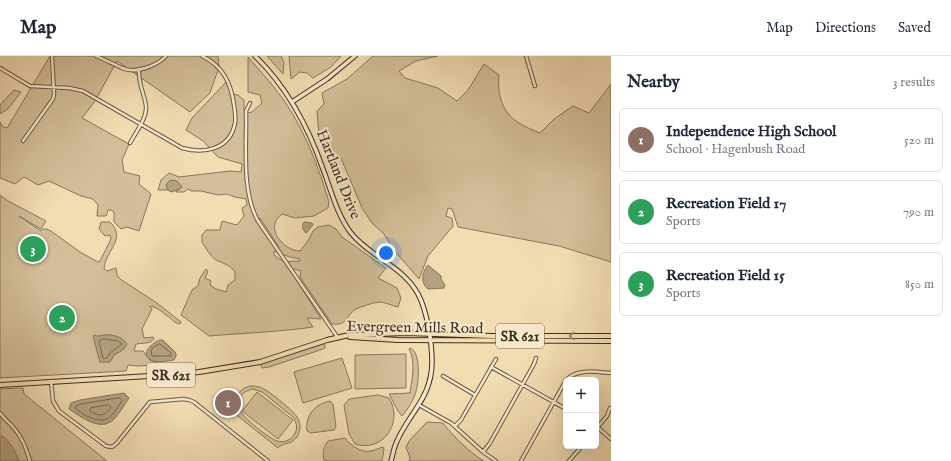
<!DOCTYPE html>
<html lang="en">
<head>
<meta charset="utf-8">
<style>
  body { margin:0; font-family:"IM FELL English",serif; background:#f6f6f7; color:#1f2937 }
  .controls { position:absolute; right:12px; bottom:12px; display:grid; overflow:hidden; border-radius:6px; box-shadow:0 4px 16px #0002 }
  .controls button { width:36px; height:36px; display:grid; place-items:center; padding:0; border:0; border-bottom:1px solid #e0e1e3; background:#fff; color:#1f2937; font:20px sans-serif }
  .you { position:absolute; left:386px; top:197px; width:14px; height:14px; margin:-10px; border:3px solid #fff; border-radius:50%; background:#1a73e8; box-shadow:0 0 0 6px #1a73e833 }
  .badge { display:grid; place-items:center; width:26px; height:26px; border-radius:50%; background:#db2777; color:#fff; font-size:13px; font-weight:700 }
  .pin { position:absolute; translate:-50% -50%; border:2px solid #fff; box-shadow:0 1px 4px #0006 }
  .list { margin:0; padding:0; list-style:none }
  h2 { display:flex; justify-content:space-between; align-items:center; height:52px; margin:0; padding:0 16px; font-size:17px }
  h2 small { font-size:13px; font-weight:400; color:#747a83 }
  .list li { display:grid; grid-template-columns:26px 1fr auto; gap:12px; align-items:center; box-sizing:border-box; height:64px; margin:0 8px 8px; padding:0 8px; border:1px solid #e0e1e3; border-radius:6px }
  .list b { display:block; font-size:15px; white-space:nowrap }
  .list p { margin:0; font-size:13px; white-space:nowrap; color:#747a83 }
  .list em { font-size:13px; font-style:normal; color:#747a83 }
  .map { position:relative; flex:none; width:611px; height:405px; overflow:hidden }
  header { display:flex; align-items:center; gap:24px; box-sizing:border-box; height:56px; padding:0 20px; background:#fff; border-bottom:1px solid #e0e1e3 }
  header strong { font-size:19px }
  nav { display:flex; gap:22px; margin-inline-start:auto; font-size:14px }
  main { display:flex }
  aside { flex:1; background:#fff }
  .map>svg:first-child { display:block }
  .green { fill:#d3be99; stroke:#88765c; fill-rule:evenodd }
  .water { fill:#b4a180; stroke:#847359 }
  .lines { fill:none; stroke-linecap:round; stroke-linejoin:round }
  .shore { stroke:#78684f; stroke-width:1 }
  .street-casing { stroke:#6a5a43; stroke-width:4.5 }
  .secondary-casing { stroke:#3c2e1e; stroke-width:5.5 }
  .primary-casing { stroke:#3c2e1e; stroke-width:6 }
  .street { stroke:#f7e8cd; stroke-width:2.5 }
  .secondary { stroke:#f7e8cd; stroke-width:3.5 }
  .primary { stroke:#f2dcb2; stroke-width:4 }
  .oneway { stroke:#978568 }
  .labels { text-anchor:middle; stroke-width:4; stroke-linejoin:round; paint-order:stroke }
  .shield { fill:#f7e8cd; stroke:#746652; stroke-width:1 }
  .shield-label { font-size:14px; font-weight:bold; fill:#3c2e1e }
  .street-label { font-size:15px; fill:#3c2e1e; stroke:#f7e8cd }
</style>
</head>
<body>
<header>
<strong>Map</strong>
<nav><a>Map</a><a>Directions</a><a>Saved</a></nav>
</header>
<main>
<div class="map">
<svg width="611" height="405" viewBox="0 0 611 405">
  <rect width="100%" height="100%" fill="#f2dcb2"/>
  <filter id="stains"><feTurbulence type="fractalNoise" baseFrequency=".005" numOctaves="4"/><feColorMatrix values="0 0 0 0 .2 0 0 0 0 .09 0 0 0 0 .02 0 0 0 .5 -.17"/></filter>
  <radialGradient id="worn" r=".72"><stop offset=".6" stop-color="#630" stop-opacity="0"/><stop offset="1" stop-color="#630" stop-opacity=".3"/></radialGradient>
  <path class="green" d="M 50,0 L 218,0 L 219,11 L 210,37 L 190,56 L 117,5 L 95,45 L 82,62 L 129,88 L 122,104 L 124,116 L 140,120 L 139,128 L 151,138 L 139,175 L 127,171 L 121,173 L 114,166 L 114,156 L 111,154 L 108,154 L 106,160 L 97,160 L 98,149 L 93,143 L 81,140 L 49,125 L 38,129 L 24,121 L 15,128 L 0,122 L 0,66 L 3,71 L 7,72 Z
    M 267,0 L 281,0 L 284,7 L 283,18 Z
    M 289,0 L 341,0 L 331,11 L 313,22 L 307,17 L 300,16 L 291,23 Z
    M 373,0 L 438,0 L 416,5 L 399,15 L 405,22 L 438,32 L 457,45 L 468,34 L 484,8 L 499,19 C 497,38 502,57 519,67 C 525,71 533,74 540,77 L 554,63 L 573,50 L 589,57 L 611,28 L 611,206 L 559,190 L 458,171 L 452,153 L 448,152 L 446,160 L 452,162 L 453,170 L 428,200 L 419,223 L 393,193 L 384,178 L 372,167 L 362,152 L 340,100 L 327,100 L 319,78 L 317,55 L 324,48 L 322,37 L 347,23 Z
    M 248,1 C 261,16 276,32 287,49 C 306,78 319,112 329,146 L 328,152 L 314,160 L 295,162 L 282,158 C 267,169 277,186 291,193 C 293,194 297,195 300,195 L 308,185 L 313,175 L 318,171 L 329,169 L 336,173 L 342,181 L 386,212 L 378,222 L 397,232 L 401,242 L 398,251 C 393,250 384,246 380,246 C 375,246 360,251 356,253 C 345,260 348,270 332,268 L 300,221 L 301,215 L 294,213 L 291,215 L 321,263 L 307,262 L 313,271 C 279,276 244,277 209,280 L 181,259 L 192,234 L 198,230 L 200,222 L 206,213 L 208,215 L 205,222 L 211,225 L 210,229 L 216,233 L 226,236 L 228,229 L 235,224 L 235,216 C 229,208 224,208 216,204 C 210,200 206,192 202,186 L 202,179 L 206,174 L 220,174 L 222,165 L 237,169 L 244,160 L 242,152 L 247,149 L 246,143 L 235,141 L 227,138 L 218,139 L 201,135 L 191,135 L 188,133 L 184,136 L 176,136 L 176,135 L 180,133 L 166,129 L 168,134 L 158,134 L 161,124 L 169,117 L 179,121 L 230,115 L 241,116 L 242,108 L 218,101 L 203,85 L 186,74 L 192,62 L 227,25 L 231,38 L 238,39 L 244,44 L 244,54 L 248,57 L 252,56 L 262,47 L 260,39 L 248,36 ZM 260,162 L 279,191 L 273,189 L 257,166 ZM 274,195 L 290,201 L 300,203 L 300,205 C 287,205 285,208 274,199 Z
    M 14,34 L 21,36 L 8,53 L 0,58 L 0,49 Z
    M 0,139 L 8,145 L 46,165 L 41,173 L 19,160 L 41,175 L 43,173 L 46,173 L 51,175 L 80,196 L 98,206 L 100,205 L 111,183 L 110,179 L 105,180 L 99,173 L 101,166 L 110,166 C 127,183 106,194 104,212 L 107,215 L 116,212 L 117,219 L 120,223 L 157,247 L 181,266 L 180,268 C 173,267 172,262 166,259 C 162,255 157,252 151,250 L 150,251 L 152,253 L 142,273 L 144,282 L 153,281 L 154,283 C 150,288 142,287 136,288 L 134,295 L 143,295 L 150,304 L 156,306 L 155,309 L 137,310 L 128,309 L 126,315 L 0,322 Z
    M 323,288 L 325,288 L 325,292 L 323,293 L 269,311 L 262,312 L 261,310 L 264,307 Z
    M 410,292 C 422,296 419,332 414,341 C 411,348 407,354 402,360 C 396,354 394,346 389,338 L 410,337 C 412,323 416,305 409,293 Z
    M 406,298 L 406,332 L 355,333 L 355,299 Z
    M 342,302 L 352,332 L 303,347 L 294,316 Z
    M 250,330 C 254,330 258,330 262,332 C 269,335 294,355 297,361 C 300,366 301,371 299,376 C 295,390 284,385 278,392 L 229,353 L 231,350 L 235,353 C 234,342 238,333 250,330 ZM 253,333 L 262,336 L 293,361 C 297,367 298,373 294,379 C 291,384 284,387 277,385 C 270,383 242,361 239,353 C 237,349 238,345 240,341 C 243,336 248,334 253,333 Z
    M 23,332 L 24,338 L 107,405 L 0,405 L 0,333 Z
    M 257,336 L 293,364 L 278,383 L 242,355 Z
    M 378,339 L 389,342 C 404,366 383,397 355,388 L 349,378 L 344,349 L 349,343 Z
    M 330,345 L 333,348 L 336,371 L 334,374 L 311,377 L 307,375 C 305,359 315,348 330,345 Z
    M 427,366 L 443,367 C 453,380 470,397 484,405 L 409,405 L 410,401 L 406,392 L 409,385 Z
    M 345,382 C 351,389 360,397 370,395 C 374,395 379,392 383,391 L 384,393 L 382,405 L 328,405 L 324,404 C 322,398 324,390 328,385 Z"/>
  <path class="water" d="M 170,124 L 177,125 L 182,131 L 180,133 L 171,136 L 168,134 L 166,129 Z
    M 304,166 L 312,167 L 313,169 L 306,177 C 303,175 301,169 304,166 Z
    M 428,209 L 441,220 L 441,223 L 445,229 L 444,232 L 428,233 C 420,227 422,216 428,209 Z
    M 95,279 C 99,281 101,279 105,279 C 113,278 122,281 127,288 L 124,293 L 113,300 L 112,303 L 110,306 L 100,306 L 93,280 Z
    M 160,284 L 163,284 L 176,297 L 176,300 L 174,304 C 168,305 156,307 151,304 C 139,298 153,286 160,284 Z
    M 124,337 L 129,342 C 125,348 117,361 112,365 C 98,375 80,360 69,353 L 71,347 L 80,344 Z
    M 2,380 C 10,384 16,397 19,405 L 0,405 L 0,381 Z"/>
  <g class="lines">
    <path class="shore" d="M 105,283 L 118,285 L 122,288 L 110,297 L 107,302 L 104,303 L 103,302 L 99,286 L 100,284 Z
      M 160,288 L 171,297 L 171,300 L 152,300 L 151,294 L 154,291 Z
      M 120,342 L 122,345 C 118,350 115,357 110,361 C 100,369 83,359 75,352 L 76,350 L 81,348 Z
      M 109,349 L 111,351 C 105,361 98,361 89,354 L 91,352 Z"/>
    <g class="street-casing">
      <path id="street" d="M 96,0 C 106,4 113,8 122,12 C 135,18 157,10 166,0
        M 526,0 L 535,30
        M 0,12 L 30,30 L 69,32 L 83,35 L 182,92 C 204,98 230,94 235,67 C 236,61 235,55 234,49 C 231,27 223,10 202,0
        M 250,47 L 246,55 C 247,89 241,135 258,165 L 338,282
        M 23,85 L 53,43 L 54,38 L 52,0
        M 130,87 C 136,76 147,62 146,50 C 144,36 138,28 139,13
        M 491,311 L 566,353
        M 443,320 L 475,339
        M 566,324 C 577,312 596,316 611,317
        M 51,325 L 53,345 L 59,355 L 106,390 L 112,391 L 117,387 L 150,346 L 183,343 L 189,344 L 194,346 L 268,405
        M 419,349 L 451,367 L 483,396 L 496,405
        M 0,357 C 4,363 9,366 13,371 C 22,381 26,392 30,405
        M 455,370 L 461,364 L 496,303
        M 596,370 L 611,383
        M 596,373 L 607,360 L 610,352
        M 483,396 L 490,387 L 534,308 L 536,302
        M 521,405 L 566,324
        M 569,405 L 582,390"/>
    </g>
    <g class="secondary-casing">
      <path id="secondary" d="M 255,0 C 288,32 308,70 323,113 C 331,134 337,159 351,177 C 370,201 403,210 418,238 C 427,254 432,287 432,306 C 432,341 410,356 397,385 C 394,391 393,398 391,405
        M 292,46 L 327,23 L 355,0"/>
    </g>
    <g class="primary-casing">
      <path id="primary" d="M 350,281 L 398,284 L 611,285
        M 0,329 L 166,319 L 199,316 L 260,306 L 327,284 L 349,279 L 406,277 L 492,280 L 611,280"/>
    </g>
    <use href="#street" class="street"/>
    <use href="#secondary" class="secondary"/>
    <use href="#primary" class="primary"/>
  </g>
  <defs><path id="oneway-chevron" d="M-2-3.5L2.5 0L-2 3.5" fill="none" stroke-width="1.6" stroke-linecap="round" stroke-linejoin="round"/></defs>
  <use class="oneway" href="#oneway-chevron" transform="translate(572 280) rotate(180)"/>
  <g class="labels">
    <g class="shield">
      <rect x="496" y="268" width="48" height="24" rx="3"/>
      <rect x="147" y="307" width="48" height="24" rx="3"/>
    </g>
    <g class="shield-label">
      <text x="520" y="285">SR 621</text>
      <text x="171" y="324">SR 621</text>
    </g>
    <g class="street-label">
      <text transform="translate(339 118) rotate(68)" y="5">Hartland Drive</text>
      <text transform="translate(415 271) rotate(1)" y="5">Evergreen Mills Road</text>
    </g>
  </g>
  <rect width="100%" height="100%" filter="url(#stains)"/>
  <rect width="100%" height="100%" fill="url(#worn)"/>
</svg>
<div class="controls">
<button>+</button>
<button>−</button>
</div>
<div class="you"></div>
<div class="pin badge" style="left:228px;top:347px;background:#8d6e63">1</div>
<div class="pin badge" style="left:62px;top:262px;background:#2e9e5b">2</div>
<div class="pin badge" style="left:33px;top:193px;background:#2e9e5b">3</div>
</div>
<aside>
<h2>Nearby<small>3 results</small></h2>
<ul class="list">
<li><span class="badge" style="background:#8d6e63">1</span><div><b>Independence High School</b><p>School · Hagenbush Road</p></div><em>520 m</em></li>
<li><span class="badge" style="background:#2e9e5b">2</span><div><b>Recreation Field 17</b><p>Sports</p></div><em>790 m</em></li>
<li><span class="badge" style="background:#2e9e5b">3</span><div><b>Recreation Field 15</b><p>Sports</p></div><em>850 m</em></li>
</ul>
</aside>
</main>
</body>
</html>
